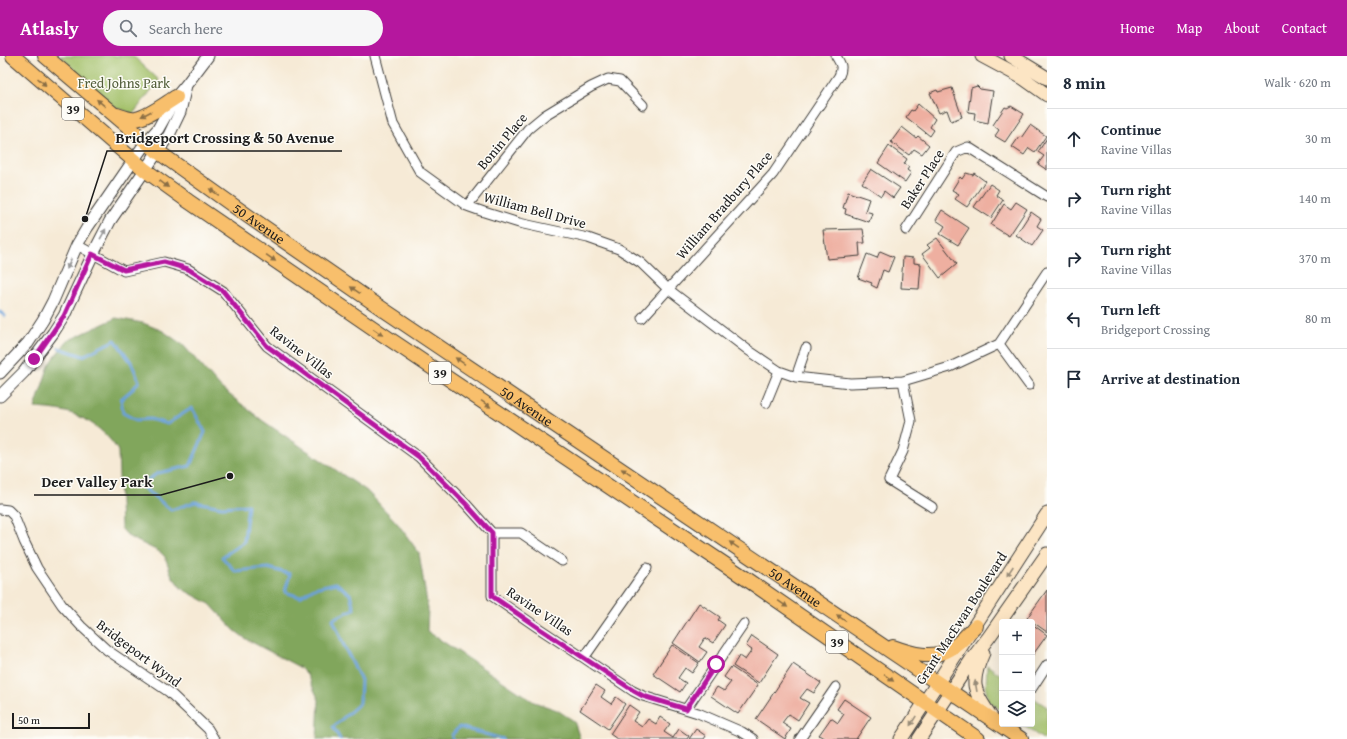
<!DOCTYPE html>
<html lang="en">
<head>
<meta charset="utf-8">
<style>
  body { margin:0; font-family:"Gentium Book Plus",serif; background:#f6f6f7; color:#1f2937 }
  .controls { position:absolute; right:12px; bottom:12px; display:grid; overflow:hidden; border-radius:4px; box-shadow:0 4px 16px #0002 }
  .controls button { width:36px; height:36px; display:grid; place-items:center; padding:0; border:0; border-bottom:1px solid #e0e1e3; background:#fff; color:#1f2937; font:20px sans-serif }
  .scale { position:absolute; left:12px; bottom:10px; width:78px; box-sizing:border-box; padding-left:4px; border:2px solid #1c1c1c; border-top:0; font-size:11px; line-height:14px; white-space:nowrap; color:#1c1c1c; -webkit-text-stroke:3px #fdfcf7; paint-order:stroke }
  .stop { position:absolute; width:12px; height:12px; margin:-9px; border:3px solid #b5179e; border-radius:50%; background:#fff }
  .stop.end { background:#b5179e; border-color:#fff; box-shadow:0 1px 4px #0008 }
  .list { margin:0; padding:0; list-style:none }
  h2 { display:flex; justify-content:space-between; align-items:center; height:52px; margin:0; padding:0 16px; font-size:17px }
  h2 small { font-size:13px; font-weight:400; color:#747a83 }
  .list li { display:grid; grid-template-columns:26px 1fr auto; gap:12px; align-items:center; box-sizing:border-box; height:60px; padding:0 16px; border-top:1px solid #e0e1e3 }
  .list b { display:block; font-size:15px; white-space:nowrap }
  .list p { margin:0; font-size:13px; white-space:nowrap; color:#747a83 }
  .list em { font-size:13px; font-style:normal; color:#747a83 }
  .icon { flex:none; width:22px; height:22px; fill:none; stroke:currentColor; stroke-width:2; stroke-linecap:round; stroke-linejoin:round }
  .map { position:relative; flex:none; width:1047px; height:683px; overflow:hidden }
  header { display:flex; align-items:center; gap:24px; box-sizing:border-box; height:56px; padding:0 20px; background:#b5179e; color:#fff }
  header strong { font-size:19px }
  nav { display:flex; gap:22px; margin-inline-start:auto; font-size:14px }
  .search { width:280px; height:36px; background:#f6f6f7; display:flex; align-items:center; gap:10px; box-sizing:border-box; padding:0 14px; border-radius:22px; color:#747a83; font-size:15px }
  main { display:flex }
  aside { flex:1; background:#fff }
  .map>svg:first-child { display:block }
  .green { fill:#a2c068; stroke:#5f6e42 }
  .forest { fill:#81a65c; stroke:#4e613c }
  .lines { fill:none; stroke-linecap:round; stroke-linejoin:round }
  .stream { stroke:#6ba1d9; stroke-width:3 }
  .building { fill:#eeafa0 }
  .minor-casing { stroke:#3d3b38; stroke-width:11 }
  .tertiary-casing { stroke:#3d3b38; stroke-width:13 }
  .secondary-casing { stroke:#3d3b38; stroke-width:15 }
  .primary-casing { stroke:#3d3b38; stroke-width:16 }
  .minor { stroke:#fff; stroke-width:9 }
  .tertiary { stroke:#fff; stroke-width:11 }
  .secondary { stroke:#fce5c4; stroke-width:13 }
  .primary { stroke:#f8bf6c; stroke-width:14 }
  .oneway { fill:#8a6e44 }
  .oneway2 { fill:#999 }
  .oneway3 { fill:#978b78 }
  .route { stroke:#b5179e; stroke-width:5 }
  .labels { text-anchor:middle; stroke-width:3; stroke-linejoin:round; paint-order:stroke }
  .shield { fill:#fdfcf7; stroke:#605f5e; stroke-width:1 }
  .shield-label { font-size:13px; font-weight:bold; fill:#1c1c1c }
  .park-label { font-size:14px; fill:#525e3a; stroke:#fdfcf7 }
  .street-label { font-size:14px; fill:#1c1c1c; stroke:#fdfcf7 }
  .leader { fill:none; stroke:#1c1c1c; stroke-width:1.5 }
  .callout-dot { fill:#1c1c1c; stroke:#fdfcf7; stroke-width:1.5 }
  .callout-label { font-size:15px; text-anchor:middle; font-weight:bold; fill:#1c1c1c; stroke:#fdfcf7; stroke-width:3; stroke-linejoin:round; paint-order:stroke }
</style>
</head>
<body>
<header>
<strong>Atlasly</strong>
<div class="search"><svg class="icon" aria-label="search" viewBox="0 0 24 24"><circle cx="10" cy="10" r="6"/><path d="M15 15l6 6"/></svg>Search here</div>
<nav><a>Home</a><a>Map</a><a>About</a><a>Contact</a></nav>
</header>
<main>
<div class="map">
<svg width="1047" height="683" viewBox="0 0 1047 683">
  <rect width="100%" height="100%" fill="#fdfcf7"/>
  <filter id="ink" filterUnits="userSpaceOnUse"><feTurbulence type="fractalNoise" baseFrequency=".025" numOctaves="2"/><feDisplacementMap in="SourceGraphic" scale="8" xChannelSelector="R" yChannelSelector="G"/><feConvolveMatrix kernelMatrix="1 2 1 2 8 2 1 2 1" color-interpolation-filters="sRGB"/></filter>
  <filter id="wash" filterUnits="userSpaceOnUse"><feTurbulence type="fractalNoise" baseFrequency=".012" numOctaves="4" result="noise"/><feDisplacementMap in="SourceGraphic" scale="16" xChannelSelector="R" yChannelSelector="G"/><feGaussianBlur stdDeviation="0.9" result="paint"/><feColorMatrix in="noise" values="0 0 0 0 0 0 0 0 0 0 0 0 0 0 0 0 0 1.4 0 .05"/><feComposite in="paint" operator="in"/></filter>
  <g filter="url(#wash)">
    <rect width="100%" height="100%" fill="#f6ead6"/>
    <path class="green" d="M 60,0 L 133,0 L 159,24 L 133,58 L 110,49 Z
      M 987,609 L 1002,620 L 1002,655 L 988,645 L 986,633 Z
      M 1032,641 L 1047,651 L 1047,683 L 1043,683 L 1021,668 L 1032,668 Z"/>
    <path class="forest" d="M 116,262 L 143,267 L 163,275 L 183,289 L 221,332 L 263,365 L 367,435 L 398,468 L 419,497 L 428,553 L 427,575 L 534,646 L 557,654 L 574,665 L 580,683 L 317,683 L 319,644 L 306,617 L 301,612 L 246,583 L 234,574 L 210,548 L 182,533 L 172,520 L 165,501 L 160,496 L 129,481 L 121,472 L 118,395 C 108,377 87,361 66,356 C 56,353 45,353 35,352 L 49,309 L 67,285 Z"/>
    <g class="lines">
      <path class="stream" d="M 0,256 L 5,260
        M 59,292 L 83,300 L 115,284 L 131,306 L 139,325 L 134,332 L 121,343 L 123,357 L 136,364 L 150,363 L 167,368 L 192,352 L 205,376 L 190,410 L 158,417 L 140,429 L 171,454 L 195,446 L 222,451 L 248,449 L 244,486 L 222,501 L 235,515 L 268,512 L 290,518 L 285,536 L 300,541 L 314,532 L 336,527 L 350,538 L 354,553 L 333,563 L 345,592 L 361,624 L 360,647 L 333,671 L 340,683
        M 452,683 L 452,679 L 459,671 L 503,683"/>
    </g>
    <g id="blocks">
      <path class="building" d="M 977,30 L 980,33 L 993,35 L 988,67 L 974,64 L 975,57 L 968,56 L 971,32 Z
        M 952,32 L 962,61 L 951,65 L 947,54 L 939,57 L 930,37 L 937,34 L 938,36 Z
        M 918,48 L 935,63 L 930,71 L 934,74 L 930,80 L 906,61 L 911,54 L 913,55 Z
        M 1011,50 L 1024,58 L 1005,86 L 995,80 L 999,74 L 993,69 L 1005,51 L 1007,52 Z
        M 1030,69 L 1046,80 L 1035,96 L 1029,92 L 1024,99 L 1012,91 L 1019,81 L 1021,82 Z
        M 902,71 L 916,82 L 918,80 L 929,89 L 922,98 L 914,93 L 909,99 L 891,86 Z
        M 1047,82 L 1047,114 L 1038,108 L 1044,100 L 1038,96 Z
        M 889,90 L 907,103 L 904,108 L 909,111 L 907,114 L 911,117 L 905,126 L 878,107 Z
        M 871,113 L 900,132 L 893,142 L 884,135 L 881,140 L 862,127 Z
        M 966,117 L 973,119 L 974,117 L 985,125 L 967,151 L 955,143 L 959,138 L 952,134 L 960,121 L 962,123 Z
        M 990,128 L 999,134 L 996,139 L 1003,144 L 991,162 L 974,151 Z
        M 848,136 L 869,143 L 865,155 L 872,157 L 869,166 L 845,158 L 846,153 L 843,152 Z
        M 1016,146 L 1027,153 L 1009,180 L 991,169 L 1004,148 L 1011,153 Z
        M 942,154 L 969,172 L 958,189 L 940,178 L 945,170 L 936,164 Z
        M 1031,156 L 1041,163 L 1037,170 L 1043,174 L 1032,190 L 1016,179 Z
        M 863,173 L 865,187 L 859,187 L 860,200 L 827,203 L 823,174 Z
        M 937,182 L 957,208 L 940,222 L 922,198 L 930,192 L 927,189 Z
        M 880,195 L 894,201 L 888,216 L 883,214 L 877,232 L 871,229 L 872,227 L 858,222 L 867,198 L 877,202 Z
        M 903,201 L 914,202 L 914,207 L 921,208 L 919,233 L 901,232 Z
        M 1047,534 L 1047,576 L 1027,562 Z
        M 699,547 L 720,561 L 718,564 L 725,569 L 713,587 L 705,582 L 699,591 L 707,596 L 700,606 L 673,587 Z
        M 1032,568 L 1047,579 L 1032,600 Z
        M 752,580 L 778,598 L 759,627 L 733,610 L 739,600 L 745,604 L 752,594 L 746,590 Z
        M 672,589 L 699,607 L 692,617 L 685,612 L 678,622 L 686,627 L 680,636 L 653,618 Z
        M 793,608 L 821,627 L 814,637 L 807,633 L 800,642 L 809,647 L 798,664 L 789,658 L 785,663 L 782,667 L 791,673 L 785,683 L 756,663 Z
        M 731,611 L 758,629 L 738,658 L 711,640 L 717,631 L 724,635 L 727,631 L 731,626 L 724,621 Z
        M 596,629 L 605,635 L 601,641 L 611,648 L 616,641 L 625,648 L 608,673 L 580,654 Z
        M 844,643 L 871,661 L 856,683 L 825,683 L 819,679 L 831,662 L 838,667 L 844,658 L 837,653 Z
        M 629,649 L 639,656 L 633,665 L 642,671 L 648,663 L 656,668 L 660,661 L 670,668 L 664,676 L 673,682 L 679,673 L 689,680 L 687,683 L 617,683 L 610,678 Z
        M 696,673 L 706,680 L 704,683 L 689,683 Z"/>
    </g>
  </g>
  <g filter="url(#ink)">
    <use href="#blocks" fill-opacity="0" stroke="#3d3b38" stroke-width="1"/>
    <g class="lines">
      <g class="minor-casing">
        <path id="minor" d="M 375,0 L 393,68 L 420,116 L 467,150 L 484,156 L 519,167 L 588,182 L 619,193 L 641,207 L 668,233 L 748,294 L 779,315 L 796,321 L 850,327 L 903,325 L 950,311 L 999,288 L 1047,216
          M 467,150 L 528,73 L 545,59 L 591,31 L 608,23 L 620,25 L 643,49
          M 906,174 L 956,96 L 968,91 L 1047,141
          M 77,189 L 124,215 L 164,206 L 188,213 L 223,235 L 267,290 L 419,401 L 466,448 L 492,477 L 492,540 L 537,571 L 584,602 L 633,635 L 643,640 L 698,657 L 742,676 L 753,683
          M 642,262 L 773,118 L 839,20 C 843,11 841,8 836,0
          M 999,288 L 1029,329
          M 796,321 L 806,292
          M 903,325 L 911,365 L 903,395 L 889,424 L 932,451
          M 766,347 L 779,315
          M 0,453 L 8,454 L 14,460 L 24,485 L 37,512 L 62,549 L 81,570 L 107,594 L 169,636 L 208,673 L 214,683
          M 492,477 L 521,477 L 562,505
          M 584,602 L 647,512
          M 1032,632 L 1047,609
          M 686,653 L 744,568
          M 800,683 L 836,631"/>
      </g>
      <g class="tertiary-casing">
        <path id="tertiary" d="M 0,317 L 28,287 L 43,264 L 53,245 L 77,189 L 87,172 L 146,86 L 158,73 L 176,41 L 186,29 L 208,0
          M 0,340 L 24,316 L 53,277 L 64,260 L 93,198 L 110,165 L 169,79 L 180,56 L 186,29"/>
      </g>
      <g class="secondary-casing">
        <path id="secondary" d="M 982,0 L 1023,22 L 1047,39
          M 1011,0 L 1047,22
          M 983,597 C 968,630 975,636 993,664
          M 901,683 L 1047,458
          M 919,683 L 972,603 L 989,581 L 1047,498"/>
      </g>
      <g class="primary-casing">
        <g id="primary">
          <path d="M 13,0 L 110,84 L 145,114 L 188,145 L 379,276 L 751,526 L 978,683"/>
          <path id="s1" d="M 45,0 L 157,95 L 248,160 L 387,256 L 1021,683"/>
          <path d="M 117,59 C 123,61 129,64 136,63 C 148,61 165,48 176,41"/>
          <path d="M 893,591 C 912,598 932,604 950,593 C 960,588 968,577 976,570"/>
        </g>
      </g>
      <use href="#minor" class="minor"/>
      <use href="#tertiary" class="tertiary"/>
      <use href="#secondary" class="secondary"/>
      <use href="#primary" class="primary"/>
    </g>
    <defs><path id="oneway-solid" d="M-6-.8H1V-3.2L6.5 0L1 3.2V.8H-6Z"/></defs>
    <g class="oneway">
      <use href="#oneway-solid" transform="translate(42 26) rotate(42)"/>
      <use href="#oneway-solid" transform="translate(101 47) rotate(-140)"/>
      <use href="#oneway-solid" transform="translate(146 58) rotate(152)"/>
      <use href="#oneway-solid" transform="translate(164 128) rotate(37)"/>
      <use href="#oneway-solid" transform="translate(214 136) rotate(-145)"/>
      <use href="#oneway-solid" transform="translate(271 202) rotate(35)"/>
      <use href="#oneway-solid" transform="translate(355 234) rotate(-145)"/>
      <use href="#oneway-solid" transform="translate(378 276) rotate(34)"/>
      <use href="#oneway-solid" transform="translate(460 305) rotate(-146)"/>
      <use href="#oneway-solid" transform="translate(486 348) rotate(34)"/>
      <use href="#oneway-solid" transform="translate(626 416) rotate(-146)"/>
      <use href="#oneway-solid" transform="translate(734 489) rotate(-146)"/>
      <use href="#oneway-solid" transform="translate(783 548) rotate(35)"/>
      <use href="#oneway-solid" transform="translate(841 562) rotate(-146)"/>
      <use href="#oneway-solid" transform="translate(889 622) rotate(35)"/>
    </g>
    <g class="oneway2">
      <use href="#oneway-solid" transform="translate(103 178) rotate(-61)"/>
      <use href="#oneway-solid" transform="translate(69 208) rotate(113)"/>
    </g>
    <g class="oneway3">
      <use href="#oneway-solid" transform="translate(1010 515) rotate(123)"/>
      <use href="#oneway-solid" transform="translate(976 630) rotate(-99)"/>
      <use href="#oneway-solid" transform="translate(913 665) rotate(122)"/>
    </g>
  </g>
  <g class="lines" filter="url(#ink)">
    <path class="route" d="M 34,303 L 64,260 L 92,198 L 124,214 L 164,206 L 188,213 L 223,235 L 267,290 L 419,401 L 466,448 L 492,477 L 492,540 L 537,571 L 584,602 L 634,635 L 643,640 L 686,653 L 716,608"/>
  </g>
  <g class="labels">
    <g class="shield">
      <rect x="62" y="42" width="22" height="22" rx="3"/>
      <rect x="429" y="306" width="22" height="22" rx="3"/>
      <rect x="826" y="575" width="22" height="22" rx="3"/>
    </g>
    <g class="shield-label">
      <text x="73" y="58">39</text>
      <text x="440" y="322">39</text>
      <text x="837" y="591">39</text>
    </g>
    <g class="park-label">
      <text x="124" y="32">Fred Johns Park</text>
    </g>
    <g class="street-label">
      <text transform="translate(502 85) rotate(-50)" y="5">Bonin Place</text>
      <text transform="translate(922 123) rotate(-57)" y="5">Baker Place</text>
      <text transform="translate(724 149) rotate(-49)" y="5">William Bradbury Place</text>
      <text transform="translate(535 154) rotate(15)" y="5">William Bell Drive</text>
      <text dy="5" stroke="none"><textPath href="#s1" startOffset="272">50 Avenue</textPath></text>
      <text transform="translate(302 296) rotate(38)" y="5">Ravine Villas</text>
      <text dy="5" stroke="none"><textPath href="#s1" startOffset="596">50 Avenue</textPath></text>
      <text dy="5" stroke="none"><textPath href="#s1" startOffset="920">50 Avenue</textPath></text>
      <text transform="translate(540 555) rotate(34)" y="5">Ravine Villas</text>
      <text transform="translate(961 562) rotate(-57)" y="5">Grant MacEwan Boulevard</text>
      <text transform="translate(139 597) rotate(37)" y="5">Bridgeport Wynd</text>
    </g>
  </g>
  <path class="leader" d="M85 163L107 95H342M230 420L161 439H34"/>
  <g class="callout-dot">
    <circle cx="85" cy="163" r="4"/>
    <circle cx="230" cy="420" r="4"/>
  </g>
  <g class="callout-label">
    <text x="225" y="87">Bridgeport Crossing &amp; 50 Avenue</text>
    <text x="97" y="431">Deer Valley Park</text>
  </g>
</svg>
<div class="controls">
<button>+</button>
<button>−</button>
<button><svg class="icon" aria-label="layers" viewBox="0 0 24 24"><path d="M12 4l9 5-9 5-9-5zM3 14l9 5 9-5"/></svg></button>
</div>
<div class="scale">50 m</div>
<div class="stop" style="left:716px;top:608px"></div>
<div class="stop end" style="left:34px;top:303px"></div>
</div>
<aside>
<h2>8 min<small>Walk · 620 m</small></h2>
<ul class="list">
<li><svg class="icon" aria-label="ahead" viewBox="0 0 24 24"><path d="M12 20V5M6 11l6-6 6 6"/></svg><div><b>Continue</b><p>Ravine Villas</p></div><em>30 m</em></li>
<li><svg class="icon" aria-label="right" viewBox="0 0 24 24"><path d="M7 20v-9h11M14 6l5 5-5 5"/></svg><div><b>Turn right</b><p>Ravine Villas</p></div><em>140 m</em></li>
<li><svg class="icon" aria-label="right" viewBox="0 0 24 24"><path d="M7 20v-9h11M14 6l5 5-5 5"/></svg><div><b>Turn right</b><p>Ravine Villas</p></div><em>370 m</em></li>
<li><svg class="icon" aria-label="left" viewBox="0 0 24 24"><path d="M17 20v-9H6M10 6l-5 5 5 5"/></svg><div><b>Turn left</b><p>Bridgeport Crossing</p></div><em>80 m</em></li>
<li><svg class="icon" aria-label="arrive" viewBox="0 0 24 24"><path d="M6 21V4h12l-3 4 3 4H6"/></svg><div><b>Arrive at destination</b></div></li>
</ul>
</aside>
</main>
</body>
</html>
